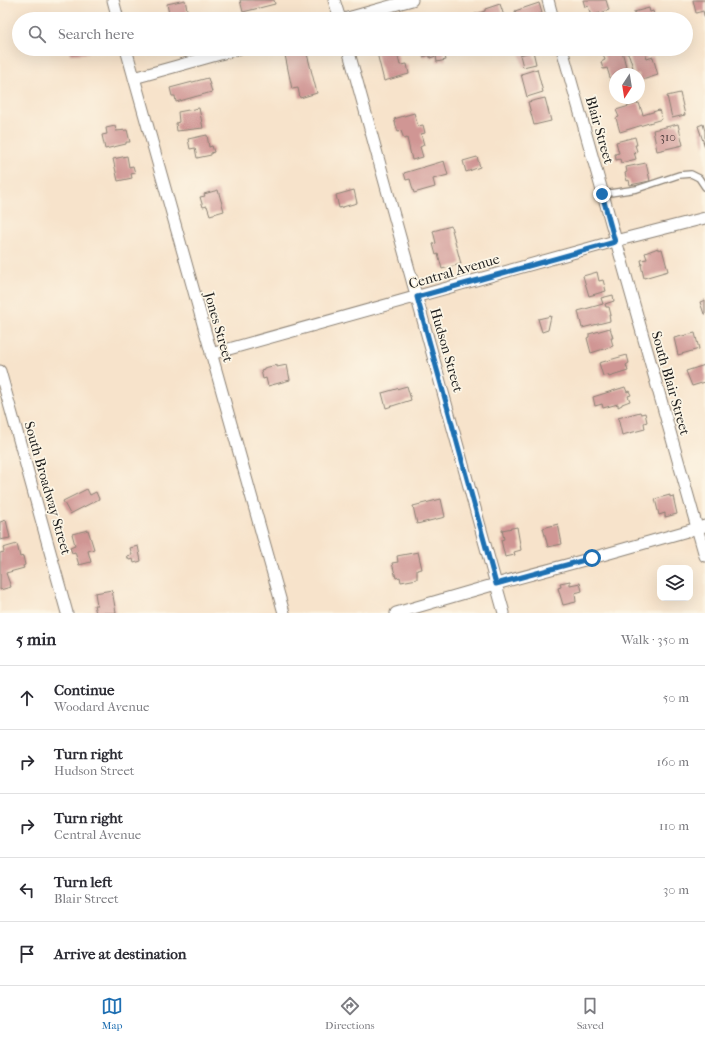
<!DOCTYPE html>
<html lang="en">
<head>
<meta charset="utf-8">
<style>
  body { margin:0; font-family:"IM FELL French Canon",serif; background:#f2f2f3; color:#2b2b33 }
  .controls { position:absolute; right:12px; bottom:12px; display:grid; overflow:hidden; border-radius:8px; box-shadow:0 4px 16px #0002 }
  .controls button { width:36px; height:36px; display:grid; place-items:center; padding:0; border:0; border-bottom:1px solid #e1e1e2; background:#fff; color:#2b2b33; font:20px sans-serif }
  .compass { position:absolute; left:609px; top:68px; width:36px; height:36px; border-radius:50%; background:#fff; box-shadow:0 4px 16px #0002; rotate:192deg }
  .stop { position:absolute; width:12px; height:12px; margin:-9px; border:3px solid #1f6fb2; border-radius:50%; background:#fff }
  .stop.end { background:#1f6fb2; border-color:#fff; box-shadow:0 1px 4px #0008 }
  .list { margin:0; padding:0; list-style:none }
  h2 { display:flex; justify-content:space-between; align-items:center; height:52px; margin:0; padding:0 16px; font-size:17px }
  h2 small { font-size:13px; font-weight:400; color:#7c7c81 }
  .list li { display:grid; grid-template-columns:26px 1fr auto; gap:12px; align-items:center; box-sizing:border-box; height:64px; padding:0 16px; border-top:1px solid #e1e1e2 }
  .list b { display:block; font-size:15px; white-space:nowrap }
  .list p { margin:0; font-size:13px; white-space:nowrap; color:#7c7c81 }
  .list em { font-size:13px; font-style:normal; color:#7c7c81 }
  .icon { flex:none; width:22px; height:22px; fill:none; stroke:currentColor; stroke-width:2; stroke-linecap:round; stroke-linejoin:round }
  .map { position:relative; flex:none; width:705px; height:613px; overflow:hidden }
  .search { position:absolute; background:#fff; box-shadow:0 4px 16px #0002; left:12px; right:12px; top:12px; height:44px; display:flex; align-items:center; gap:10px; box-sizing:border-box; padding:0 14px; border-radius:22px; color:#7c7c81; font-size:15px }
  .sheet { height:372px; background:#fff }
  nav { display:flex; justify-content:space-around; align-items:center; box-sizing:border-box; height:56px; border-top:1px solid #e1e1e2; background:#fff; font-size:11px; color:#7c7c81 }
  nav a { display:grid; justify-items:center; gap:2px }
  nav .on { color:#1f6fb2 }
  .map>svg:first-child { display:block }
  .building { fill:#d09694 }
  .lines { fill:none; stroke-linecap:round; stroke-linejoin:round }
  .service-casing { stroke:#8a8074; stroke-width:8 }
  .minor-casing { stroke:#8a8074; stroke-width:13 }
  .service { stroke:#fff; stroke-width:5.5 }
  .minor { stroke:#fff; stroke-width:11 }
  .route { stroke:#1f6fb2; stroke-width:5 }
  .labels { text-anchor:middle; stroke-width:3.5; stroke-linejoin:round; paint-order:stroke }
  .number-label { font-size:12px; fill:#493a3a }
  .street-label { font-size:14px; fill:#1c1c1c; stroke:#fcf5e5 }
</style>
</head>
<body>
<div class="map">
<svg width="705" height="613" viewBox="0 0 705 613">
  <rect width="100%" height="100%" fill="#fcf5e5"/>
  <filter id="ink" filterUnits="userSpaceOnUse"><feTurbulence type="fractalNoise" baseFrequency=".025" numOctaves="2"/><feDisplacementMap in="SourceGraphic" scale="8" xChannelSelector="R" yChannelSelector="G"/><feConvolveMatrix kernelMatrix="1 2 1 2 8 2 1 2 1" color-interpolation-filters="sRGB"/></filter>
  <filter id="wash" filterUnits="userSpaceOnUse"><feTurbulence type="fractalNoise" baseFrequency=".012" numOctaves="4" result="noise"/><feDisplacementMap in="SourceGraphic" scale="16" xChannelSelector="R" yChannelSelector="G"/><feGaussianBlur stdDeviation="0.9" result="paint"/><feColorMatrix in="noise" values="0 0 0 0 0 0 0 0 0 0 0 0 0 0 0 0 0 1.4 0 .05"/><feComposite in="paint" operator="in"/></filter>
  <g filter="url(#wash)">
    <rect width="100%" height="100%" fill="#f7e3cb"/>
    <g id="blocks">
      <path class="building" d="M 185,0 L 189,19 L 170,19 L 167,4 Z
        M 240,0 L 274,0 L 275,4 L 243,12 Z
        M 583,0 L 606,0 L 609,10 L 591,16 L 588,6 L 585,7 Z
        M 693,0 L 705,0 L 705,19 L 703,11 L 696,13 Z
        M 539,3 L 542,13 L 537,15 L 539,19 L 517,19 L 515,11 Z
        M 500,4 L 505,19 L 459,19 L 485,11 L 485,9 Z
        M 649,8 L 650,12 L 653,11 L 654,15 L 651,16 L 652,19 L 635,19 L 634,12 Z
        M 70,49 L 88,49 L 88,53 L 70,54 Z
        M 292,49 L 306,50 L 317,93 L 300,98 L 298,88 L 292,89 L 285,55 L 293,53 Z
        M 376,49 L 396,49 L 400,65 L 407,64 L 409,74 L 384,81 Z
        M 421,49 L 443,49 L 446,60 L 437,62 L 436,56 L 430,58 L 430,55 L 423,57 Z
        M 605,49 L 644,49 L 647,59 L 653,57 L 658,75 L 639,81 L 639,74 L 635,74 L 629,55 L 622,51 L 628,74 L 615,74 L 615,87 L 613,87 L 607,68 L 603,69 L 601,62 L 605,60 L 602,50 Z
        M 533,51 L 536,64 L 523,67 L 520,55 Z
        M 537,69 L 543,92 L 527,97 L 521,74 Z
        M 208,78 L 212,92 L 176,102 L 175,96 L 172,96 L 170,88 Z
        M 680,93 L 685,115 L 672,118 L 667,96 Z
        M 545,98 L 551,121 L 534,125 L 528,102 Z
        M 639,103 L 643,115 L 659,110 L 662,119 L 620,132 L 616,118 L 619,117 L 616,110 Z
        M 199,108 L 203,128 L 177,131 L 176,123 L 179,122 L 178,112 Z
        M 414,113 L 418,126 L 423,125 L 425,133 L 421,134 L 424,145 L 420,147 L 423,157 L 412,160 L 407,138 L 404,139 L 401,131 L 398,132 L 394,119 Z
        M 678,124 L 683,145 L 657,151 L 653,130 Z
        M 703,124 L 705,131 L 705,147 L 698,126 Z
        M 115,126 L 116,131 L 127,130 L 130,142 L 126,142 L 126,144 L 105,149 L 102,135 L 107,134 L 106,128 Z
        M 207,135 L 209,147 L 212,146 L 214,152 L 211,153 L 211,155 L 197,158 L 195,148 L 190,149 L 188,139 Z
        M 635,137 L 637,145 L 635,145 L 637,151 L 634,152 L 636,159 L 621,163 L 620,159 L 616,160 L 615,154 L 619,153 L 616,142 Z
        M 127,156 L 129,167 L 133,166 L 135,173 L 131,174 L 132,178 L 118,181 L 113,159 Z
        M 477,157 L 480,167 L 466,172 L 463,161 Z
        M 444,161 L 448,175 L 433,179 L 435,187 L 414,193 L 410,179 L 406,180 L 404,173 Z
        M 646,163 L 650,181 L 630,185 L 629,180 L 627,181 L 625,173 L 627,172 L 626,167 Z
        M 218,190 L 224,211 L 210,215 L 207,206 L 203,207 L 200,197 L 205,196 L 204,194 Z
        M 354,190 L 357,203 L 339,208 L 336,195 Z
        M 451,226 L 461,264 L 442,269 L 438,254 L 436,255 L 433,244 L 436,243 L 433,231 Z
        M 658,248 L 658,250 L 662,249 L 668,271 L 644,278 L 641,265 L 642,265 L 641,260 L 647,259 L 645,253 Z
        M 597,272 L 599,281 L 603,280 L 606,291 L 589,296 L 583,276 Z
        M 613,295 L 614,301 L 605,304 L 606,307 L 609,307 L 611,315 L 609,315 L 610,321 L 582,328 L 578,311 L 603,304 L 601,298 Z
        M 705,300 L 705,314 L 704,314 L 700,302 Z
        M 551,316 L 548,330 L 542,332 L 538,319 Z
        M 610,328 L 613,338 L 611,338 L 613,346 L 591,353 L 587,338 L 589,337 L 589,334 Z
        M 695,333 L 699,349 L 678,355 L 674,338 Z
        M 627,355 L 629,363 L 626,365 L 628,371 L 609,377 L 608,375 L 603,376 L 599,363 Z
        M 277,365 L 277,367 L 287,365 L 290,380 L 268,386 L 266,378 L 263,379 L 261,370 L 264,369 L 264,368 Z
        M 705,365 L 705,382 L 692,386 L 686,371 Z
        M 407,386 L 411,400 L 386,408 L 382,393 Z
        M 625,387 L 627,392 L 629,391 L 631,395 L 628,396 L 630,401 L 622,404 L 622,405 L 618,407 L 618,404 L 603,408 L 602,404 L 595,406 L 593,397 Z
        M 640,412 L 641,414 L 645,413 L 647,422 L 644,423 L 645,429 L 622,435 L 618,418 Z
        M 87,489 L 90,495 L 96,492 L 99,499 L 70,514 L 63,501 Z
        M 670,495 L 670,497 L 673,496 L 677,514 L 665,517 L 665,513 L 659,515 L 655,499 Z
        M 441,499 L 445,517 L 417,524 L 413,506 Z
        M 6,520 L 10,538 L 0,540 L 0,522 Z
        M 558,524 L 562,544 L 548,547 L 543,528 Z
        M 517,527 L 521,550 L 514,552 L 515,555 L 505,557 L 501,540 L 504,539 L 502,530 Z
        M 88,530 L 94,549 L 88,551 L 91,562 L 79,565 L 75,552 L 72,553 L 70,547 L 75,545 L 72,534 Z
        M 17,544 L 20,557 L 23,556 L 25,565 L 23,566 L 24,568 L 6,573 L 11,587 L 0,590 L 0,553 L 4,552 L 3,548 Z
        M 138,546 L 141,561 L 134,563 L 133,559 L 129,560 L 127,556 L 132,555 L 130,548 Z
        M 418,552 L 422,569 L 417,570 L 417,579 L 401,582 L 400,577 L 396,578 L 392,563 L 398,562 L 397,556 Z
        M 570,581 L 570,585 L 580,583 L 582,591 L 575,593 L 576,602 L 563,605 L 558,588 L 561,587 L 560,583 Z
        M 112,590 L 116,613 L 96,613 L 94,605 L 97,605 L 95,593 Z"/>
    </g>
  </g>
  <g filter="url(#ink)">
    <use href="#blocks" fill-opacity="0" stroke="#8a8074" stroke-width="1"/>
    <g class="lines">
      <g class="service-casing">
        <path id="service" d="M 603,194 L 637,189 L 679,175 L 691,174 L 699,178 L 705,187"/>
      </g>
      <g class="minor-casing">
        <path id="minor" d="M 113,0 L 118,19
          M 334,0 L 340,19
          M 548,0 L 553,19
          M 344,19 L 412,0
          M 126,49 L 284,613
          M 348,49 L 504,613
          M 562,49 L 705,556
          M 134,78 L 238,49
          M 211,354 L 615,241 L 705,218
          M 0,371 L 67,613
          M 396,613 L 496,584 L 592,558 L 705,526"/>
      </g>
      <use href="#service" class="service"/>
      <use href="#minor" class="minor"/>
    </g>
  </g>
  <g class="lines" filter="url(#ink)">
    <path class="route" d="M 592,558 L 496,584 L 417,297 L 615,242 L 602,194"/>
  </g>
  <g class="labels">
    <g class="number-label">
      <text x="668" y="141">310</text>
    </g>
    <g class="street-label">
      <text transform="translate(600 130) rotate(74)" y="5">Blair Street</text>
      <text transform="translate(454 271) rotate(-16)" y="5">Central Avenue</text>
      <text transform="translate(219 327) rotate(74)" y="5">Jones Street</text>
      <text transform="translate(447 350) rotate(74)" y="5">Hudson Street</text>
      <text transform="translate(671 383) rotate(74)" y="5">South Blair Street</text>
      <text transform="translate(48 488) rotate(74)" y="5">South Broadway Street</text>
    </g>
  </g>
</svg>
<div class="controls">
<button><svg class="icon" aria-label="layers" viewBox="0 0 24 24"><path d="M12 4l9 5-9 5-9-5zM3 14l9 5 9-5"/></svg></button>
</div>
<svg class="compass" viewBox="-18 -18 36 36"><path d="M0-13l5 13h-10z" fill="#e53935"/><path d="M0 13l5-13h-10z" fill="#7c7c81"/></svg>
<div class="stop" style="left:592px;top:558px"></div>
<div class="stop end" style="left:602px;top:194px"></div>
<div class="search"><svg class="icon" aria-label="search" viewBox="0 0 24 24"><circle cx="10" cy="10" r="6"/><path d="M15 15l6 6"/></svg>Search here</div>
</div>
<section class="sheet">
<h2>5 min<small>Walk · 350 m</small></h2>
<ul class="list">
<li><svg class="icon" aria-label="ahead" viewBox="0 0 24 24"><path d="M12 20V5M6 11l6-6 6 6"/></svg><div><b>Continue</b><p>Woodard Avenue</p></div><em>50 m</em></li>
<li><svg class="icon" aria-label="right" viewBox="0 0 24 24"><path d="M7 20v-9h11M14 6l5 5-5 5"/></svg><div><b>Turn right</b><p>Hudson Street</p></div><em>160 m</em></li>
<li><svg class="icon" aria-label="right" viewBox="0 0 24 24"><path d="M7 20v-9h11M14 6l5 5-5 5"/></svg><div><b>Turn right</b><p>Central Avenue</p></div><em>110 m</em></li>
<li><svg class="icon" aria-label="left" viewBox="0 0 24 24"><path d="M17 20v-9H6M10 6l-5 5 5 5"/></svg><div><b>Turn left</b><p>Blair Street</p></div><em>30 m</em></li>
<li><svg class="icon" aria-label="arrive" viewBox="0 0 24 24"><path d="M6 21V4h12l-3 4 3 4H6"/></svg><div><b>Arrive at destination</b></div></li>
</ul>
</section>
<nav>
<a class="on"><svg class="icon" aria-label="map" viewBox="0 0 24 24"><path d="M3 6l6-2 6 2 6-2v14l-6 2-6-2-6 2zM9 4v14M15 6v14"/></svg>Map</a>
<a><svg class="icon" aria-label="directions" viewBox="0 0 24 24"><path d="M12 3l9 9-9 9-9-9zM9 14v-3h6M13 9l2 2-2 2"/></svg>Directions</a>
<a><svg class="icon" aria-label="saved" viewBox="0 0 24 24"><path d="M7 4h10v16l-5-4-5 4z"/></svg>Saved</a>
</nav>
</body>
</html>
